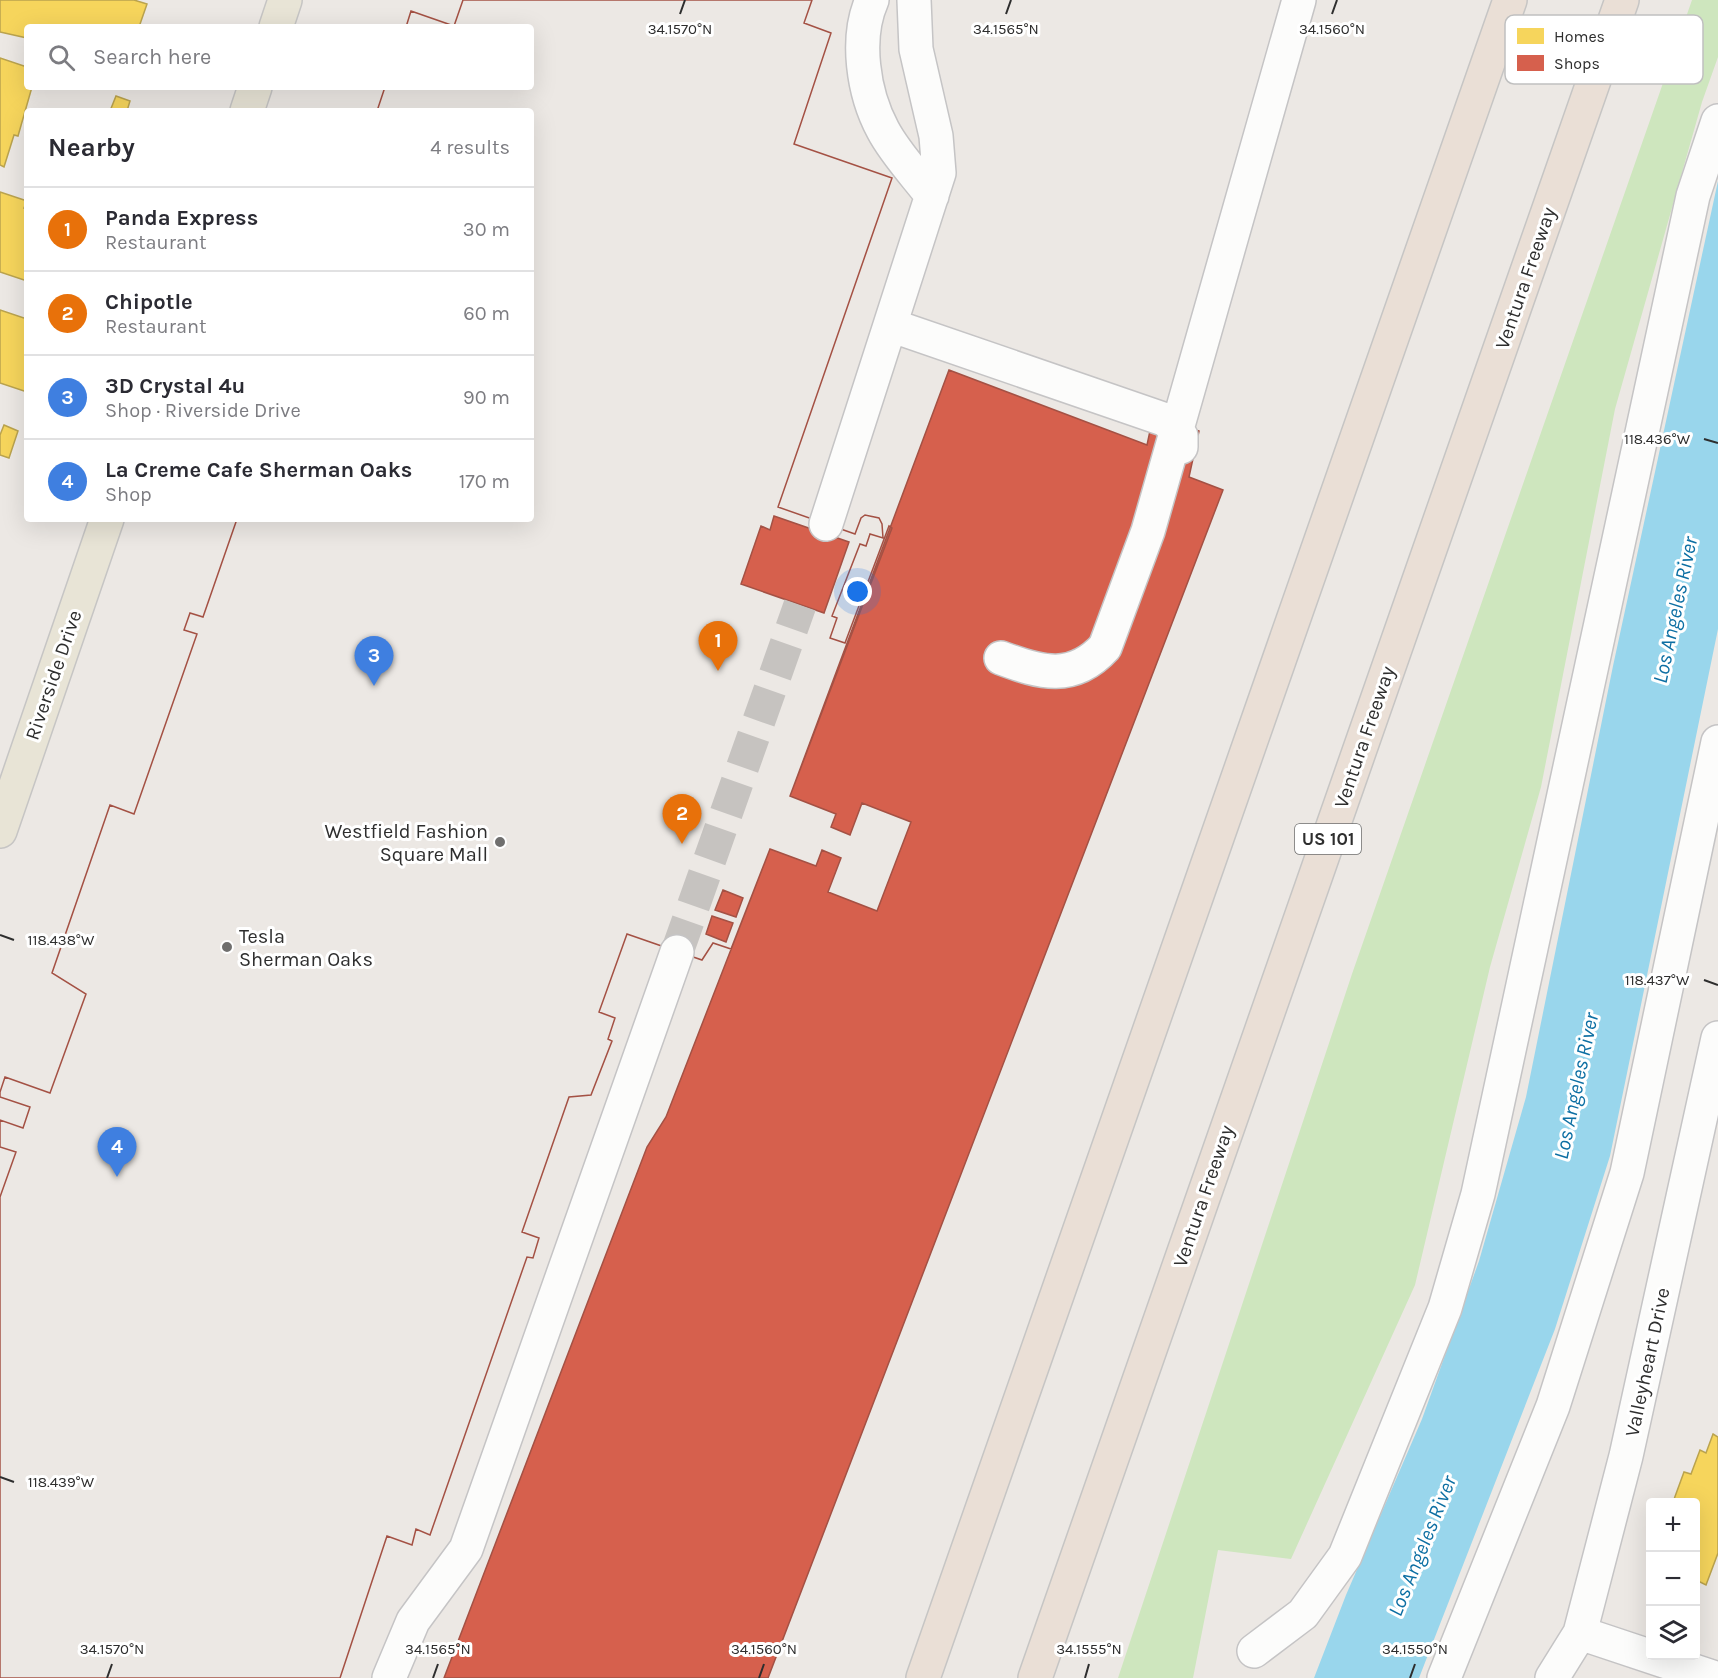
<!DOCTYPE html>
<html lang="en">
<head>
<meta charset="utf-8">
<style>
  body { margin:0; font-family:Karla,sans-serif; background:#f7f7f7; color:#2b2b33 }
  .controls { position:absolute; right:18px; bottom:18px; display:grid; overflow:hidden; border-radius:6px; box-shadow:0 6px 24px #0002 }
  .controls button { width:54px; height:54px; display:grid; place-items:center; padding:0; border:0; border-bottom:2px solid #e1e1e2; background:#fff; color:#2b2b33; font:30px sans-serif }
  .you { position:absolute; left:858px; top:592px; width:21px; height:21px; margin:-15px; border:4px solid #fff; border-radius:50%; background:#1a73e8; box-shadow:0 0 0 9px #1a73e833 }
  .badge { display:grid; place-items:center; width:39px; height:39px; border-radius:50%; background:#b45309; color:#fff; font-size:20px; font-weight:700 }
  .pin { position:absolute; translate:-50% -50px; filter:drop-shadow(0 2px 3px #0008) }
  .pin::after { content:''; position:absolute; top:32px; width:21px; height:18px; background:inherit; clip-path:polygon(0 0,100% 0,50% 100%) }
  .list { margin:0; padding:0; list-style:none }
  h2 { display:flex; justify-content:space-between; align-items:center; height:78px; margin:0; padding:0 24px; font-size:26px }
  h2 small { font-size:20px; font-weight:400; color:#7c7c81 }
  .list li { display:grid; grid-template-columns:39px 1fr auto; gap:18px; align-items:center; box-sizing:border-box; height:84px; padding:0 24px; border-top:2px solid #e1e1e2 }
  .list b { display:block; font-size:22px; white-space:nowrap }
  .list p { margin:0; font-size:20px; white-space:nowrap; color:#7c7c81 }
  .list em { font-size:20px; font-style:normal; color:#7c7c81 }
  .icon { flex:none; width:33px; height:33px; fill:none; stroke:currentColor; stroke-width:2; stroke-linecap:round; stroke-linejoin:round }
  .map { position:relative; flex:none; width:1718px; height:1678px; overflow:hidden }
  .search { position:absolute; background:#fff; box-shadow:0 6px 24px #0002; left:24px; top:24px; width:510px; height:66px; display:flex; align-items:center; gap:15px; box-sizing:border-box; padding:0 21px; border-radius:6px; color:#7c7c81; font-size:22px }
  .panel { position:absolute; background:#fff; box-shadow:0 6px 24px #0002; left:24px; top:108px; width:510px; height:414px; border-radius:6px }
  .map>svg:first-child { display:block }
  .green { fill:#cee6be }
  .water { fill:#99d6ec }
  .homes { fill:#f6d55c; stroke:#baa34e; stroke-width:1.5 }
  .shops { fill:#d6604d; stroke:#a45144; stroke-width:1.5; fill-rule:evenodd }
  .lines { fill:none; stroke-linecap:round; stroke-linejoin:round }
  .minor-tunnel { stroke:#c6c3c0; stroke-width:33; stroke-dasharray:33 16; stroke-linecap:butt }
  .minor-casing { stroke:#c5c4c5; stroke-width:36 }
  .major-casing { stroke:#c6c5c4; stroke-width:36 }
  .highway-casing { stroke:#c6c5c4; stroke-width:36 }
  .minor { stroke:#fcfcfb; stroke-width:33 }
  .major { stroke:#e8e4d6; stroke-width:33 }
  .highway { stroke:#eadfd6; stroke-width:33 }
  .ticks { fill:none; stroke:#2e2e2e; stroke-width:2 }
  .poi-dot { fill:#706f6e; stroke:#fff; stroke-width:2 }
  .labels { text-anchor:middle; stroke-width:6; stroke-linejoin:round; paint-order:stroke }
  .shield { fill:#fff; stroke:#6d6d6d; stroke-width:1.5 }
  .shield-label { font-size:18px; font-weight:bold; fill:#2e2e2e }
  .street-label { font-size:20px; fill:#2e2e2e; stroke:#fff }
  .poi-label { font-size:20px; fill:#2e2e2e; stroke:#fff; text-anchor:end }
  .water-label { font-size:21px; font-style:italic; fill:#0d6fa3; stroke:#fff }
  .key { fill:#fff; stroke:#c0c0c0; stroke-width:1.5 }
  .key-label { font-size:16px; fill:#2e2e2e }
  .ticks-label { font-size:15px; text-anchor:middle; fill:#2e2e2e; stroke:#fff; stroke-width:6; stroke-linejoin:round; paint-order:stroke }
</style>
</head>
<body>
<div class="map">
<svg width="1718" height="1678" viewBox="0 0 1718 1678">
  <rect width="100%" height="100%" fill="#ece8e4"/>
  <path class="green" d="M 1692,0 L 1718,0 L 1718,57 L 1702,102 L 1615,409 L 1541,787 L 1490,967 L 1415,1285 L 1291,1559 L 1218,1550 L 1193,1678 L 1118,1678 L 1352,974 Z"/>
  <path class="water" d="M 1718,181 L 1718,629 L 1610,1156 L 1555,1329 L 1419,1678 L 1314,1678 L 1346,1595 L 1422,1419 L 1479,1261 L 1526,1097 L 1613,666 Z"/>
  <path class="homes" d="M 0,0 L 134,0 L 147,4 L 139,27 L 27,27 L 27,38 L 0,32 Z
    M 0,58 L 27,67 L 27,87 L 32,87 L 18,136 L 14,135 L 4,167 L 0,165 Z
    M 116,96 L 130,101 L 127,111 L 110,111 Z
    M 0,192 L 27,201 L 24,208 L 27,208 L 27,281 L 0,272 Z
    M 0,310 L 27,319 L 27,392 L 0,383 Z
    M 4,425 L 18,431 L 9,458 L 0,455 L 0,435 Z
    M 1713,1434 L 1718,1437 L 1718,1553 L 1706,1585 L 1696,1580 L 1696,1502 L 1673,1502 L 1684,1472 L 1691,1474 L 1700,1450 L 1706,1453 Z"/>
  <path class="shops" d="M 463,0 L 812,0 L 804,23 L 831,33 L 794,144 L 892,178 L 778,507 L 855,534 L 861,518 L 865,515 L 879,518 L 882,524 L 883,538 L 870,534 L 866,546 L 860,544 L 832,616 L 837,618 L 830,638 L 845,643 L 889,526 L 892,528 L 790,796 L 836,814 L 831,827 L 850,835 L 862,803 L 911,822 L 877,911 L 828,892 L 841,858 L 822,850 L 816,866 L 770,849 L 731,949 L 713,943 L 702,960 L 627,934 L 599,1012 L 615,1018 L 608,1039 L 612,1041 L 591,1095 L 569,1097 L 522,1232 L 539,1238 L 533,1258 L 527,1257 L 430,1535 L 416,1529 L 412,1545 L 387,1536 L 340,1678 L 0,1678 L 0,1197 L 16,1152 L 0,1147 L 0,1120 L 23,1128 L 30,1107 L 0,1097 L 0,1092 L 5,1077 L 50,1093 L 86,994 L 52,973 L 110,805 L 134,814 L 197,634 L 184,630 L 190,613 L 203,617 L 237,519 L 531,519 L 531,111 L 377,111 L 385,87 L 531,87 L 531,27 L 406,27 L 411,11 L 454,26 ZM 774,516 L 849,542 L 824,613 L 741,584 L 761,526 L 770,530 ZM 723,890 L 743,898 L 736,917 L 715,910 ZM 712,916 L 733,923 L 726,942 L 706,934 Z
    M 463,0 L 812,0 L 804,23 L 831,33 L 794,144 L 892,178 L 778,507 L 855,534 L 861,518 L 865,515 L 879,518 L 882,524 L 883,538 L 870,534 L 866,546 L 860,544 L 832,616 L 837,618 L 830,638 L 845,643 L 889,526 L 892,528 L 790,796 L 836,814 L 831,827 L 850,835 L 862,803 L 911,822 L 877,911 L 828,892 L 841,858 L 822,850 L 816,866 L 770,849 L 731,949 L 713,943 L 702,960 L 627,934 L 599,1012 L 615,1018 L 608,1039 L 612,1041 L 591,1095 L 569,1097 L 522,1232 L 539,1238 L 533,1258 L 527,1257 L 430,1535 L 416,1529 L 412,1545 L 387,1536 L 340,1678 L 0,1678 L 0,1197 L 16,1152 L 0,1147 L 0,1120 L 23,1128 L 30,1107 L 0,1097 L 0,1092 L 5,1077 L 50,1093 L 86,994 L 52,973 L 110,805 L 134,814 L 197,634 L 184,630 L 190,613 L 203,617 L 237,519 L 531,519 L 531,111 L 377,111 L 385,87 L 531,87 L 531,27 L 406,27 L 411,11 L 454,26 Z
    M 949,370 L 1147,445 L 1153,417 L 1199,431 L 1189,477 L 1223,490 L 768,1678 L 444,1678 L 647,1147 L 666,1117 L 770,849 L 816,866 L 822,850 L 841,858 L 828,892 L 877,911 L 911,822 L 862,803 L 850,835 L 831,827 L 836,814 L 790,796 Z"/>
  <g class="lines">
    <path class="minor-tunnel" d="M 677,952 L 800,605"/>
    <g class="minor-casing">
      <path id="minor" d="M 872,0 C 855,38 863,93 883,130 C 895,153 916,175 932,196
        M 890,325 L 1166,420 L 1181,436 L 1181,447
        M 826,524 L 939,173 L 936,136 L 916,49 L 914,0
        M 1001,658 C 1041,673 1073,682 1105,647 L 1148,531 L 1299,0
        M 1580,1633 L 1715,1678
        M 1254,1651 L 1303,1614 L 1345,1556 L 1445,1308 L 1478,1194 L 1693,196 L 1718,121
        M 389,1678 L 413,1621 L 466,1549 L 677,952
        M 1444,1678 L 1553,1406 L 1627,1173 L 1718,742
        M 1552,1678 L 1580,1633 L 1626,1456 L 1718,1038"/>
    </g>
    <g class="major-casing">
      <path id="major" d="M 276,27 L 285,0
        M 247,111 L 255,87
        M 0,831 L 107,519"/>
    </g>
    <g class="highway-casing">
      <path id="highway" d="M 923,1678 L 1510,0
        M 1035,1678 L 1622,0"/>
    </g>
    <use href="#minor" class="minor"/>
    <use href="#major" class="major"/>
    <use href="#highway" class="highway"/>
  </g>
  <path class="ticks" d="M 680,14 L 685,0M 1006,14 L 1011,0M 1332,14 L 1337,0M 1704,439 L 1718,443M 0,935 L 14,940M 1704,980 L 1718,985M 0,1477 L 14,1482M 107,1678 L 112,1664M 433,1678 L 438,1664M 759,1678 L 764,1664M 1085,1678 L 1089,1664M 1410,1678 L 1415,1664"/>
  <g class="poi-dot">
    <circle cx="500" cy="842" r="6"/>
    <circle cx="227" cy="947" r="6"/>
  </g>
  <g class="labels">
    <rect class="shield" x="1295" y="824" width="66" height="30" rx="4.5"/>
    <g class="shield-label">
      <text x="1328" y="845">US 101</text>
    </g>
    <g class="street-label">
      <text transform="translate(1525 278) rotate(-71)" y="7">Ventura Freeway</text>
      <text transform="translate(53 675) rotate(-71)" y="7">Riverside Drive</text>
      <text transform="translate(1364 737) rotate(-71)" y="7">Ventura Freeway</text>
      <text transform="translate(1203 1196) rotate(-71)" y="7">Ventura Freeway</text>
      <text transform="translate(1647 1362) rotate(-78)" y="7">Valleyheart Drive</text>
    </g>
    <g class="poi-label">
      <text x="488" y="838">Westfield Fashion<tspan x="488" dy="23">Square Mall</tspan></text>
      <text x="239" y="943" text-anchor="start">Tesla<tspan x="239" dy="23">Sherman Oaks</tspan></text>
    </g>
    <g class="water-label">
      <text transform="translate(1675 610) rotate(-78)" y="7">Los Angeles River</text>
      <text transform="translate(1576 1086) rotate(-78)" y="7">Los Angeles River</text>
      <text transform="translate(1422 1546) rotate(-68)" y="7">Los Angeles River</text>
    </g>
  </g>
  <rect x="1505" y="15" width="198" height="69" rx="9" class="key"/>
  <rect x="1517" y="28" width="27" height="16" fill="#f6d55c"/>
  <rect x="1517" y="55" width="27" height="16" fill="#d6604d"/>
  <g class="key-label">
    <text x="1554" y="42">Homes</text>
    <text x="1554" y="69">Shops</text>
  </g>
  <g class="ticks-label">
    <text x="680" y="34">34.1570°N</text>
    <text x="1006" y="34">34.1565°N</text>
    <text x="1332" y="34">34.1560°N</text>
    <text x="1657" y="444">118.436°W</text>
    <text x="61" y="945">118.438°W</text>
    <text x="1657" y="985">118.437°W</text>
    <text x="61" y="1487">118.439°W</text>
    <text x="112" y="1654">34.1570°N</text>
    <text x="438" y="1654">34.1565°N</text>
    <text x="764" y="1654">34.1560°N</text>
    <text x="1089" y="1654">34.1555°N</text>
    <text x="1415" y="1654">34.1550°N</text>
  </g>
</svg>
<div class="controls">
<button>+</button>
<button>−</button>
<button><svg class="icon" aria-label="layers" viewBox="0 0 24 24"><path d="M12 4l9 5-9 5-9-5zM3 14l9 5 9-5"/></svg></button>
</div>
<div class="you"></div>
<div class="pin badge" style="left:718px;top:671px;background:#e8710a">1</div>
<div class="pin badge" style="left:682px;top:844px;background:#e8710a">2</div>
<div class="pin badge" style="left:374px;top:686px;background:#3f7fe0">3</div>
<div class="pin badge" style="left:117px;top:1177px;background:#3f7fe0">4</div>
<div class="search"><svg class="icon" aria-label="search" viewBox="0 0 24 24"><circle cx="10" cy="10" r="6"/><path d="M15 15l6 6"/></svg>Search here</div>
<section class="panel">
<h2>Nearby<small>4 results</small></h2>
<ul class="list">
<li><span class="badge" style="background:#e8710a">1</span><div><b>Panda Express</b><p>Restaurant</p></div><em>30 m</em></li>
<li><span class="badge" style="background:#e8710a">2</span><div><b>Chipotle</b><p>Restaurant</p></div><em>60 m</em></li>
<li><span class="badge" style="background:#3f7fe0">3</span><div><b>3D Crystal 4u</b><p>Shop · Riverside Drive</p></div><em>90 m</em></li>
<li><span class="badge" style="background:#3f7fe0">4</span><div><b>La Creme Cafe Sherman Oaks</b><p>Shop</p></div><em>170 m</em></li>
</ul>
</section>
</div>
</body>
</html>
